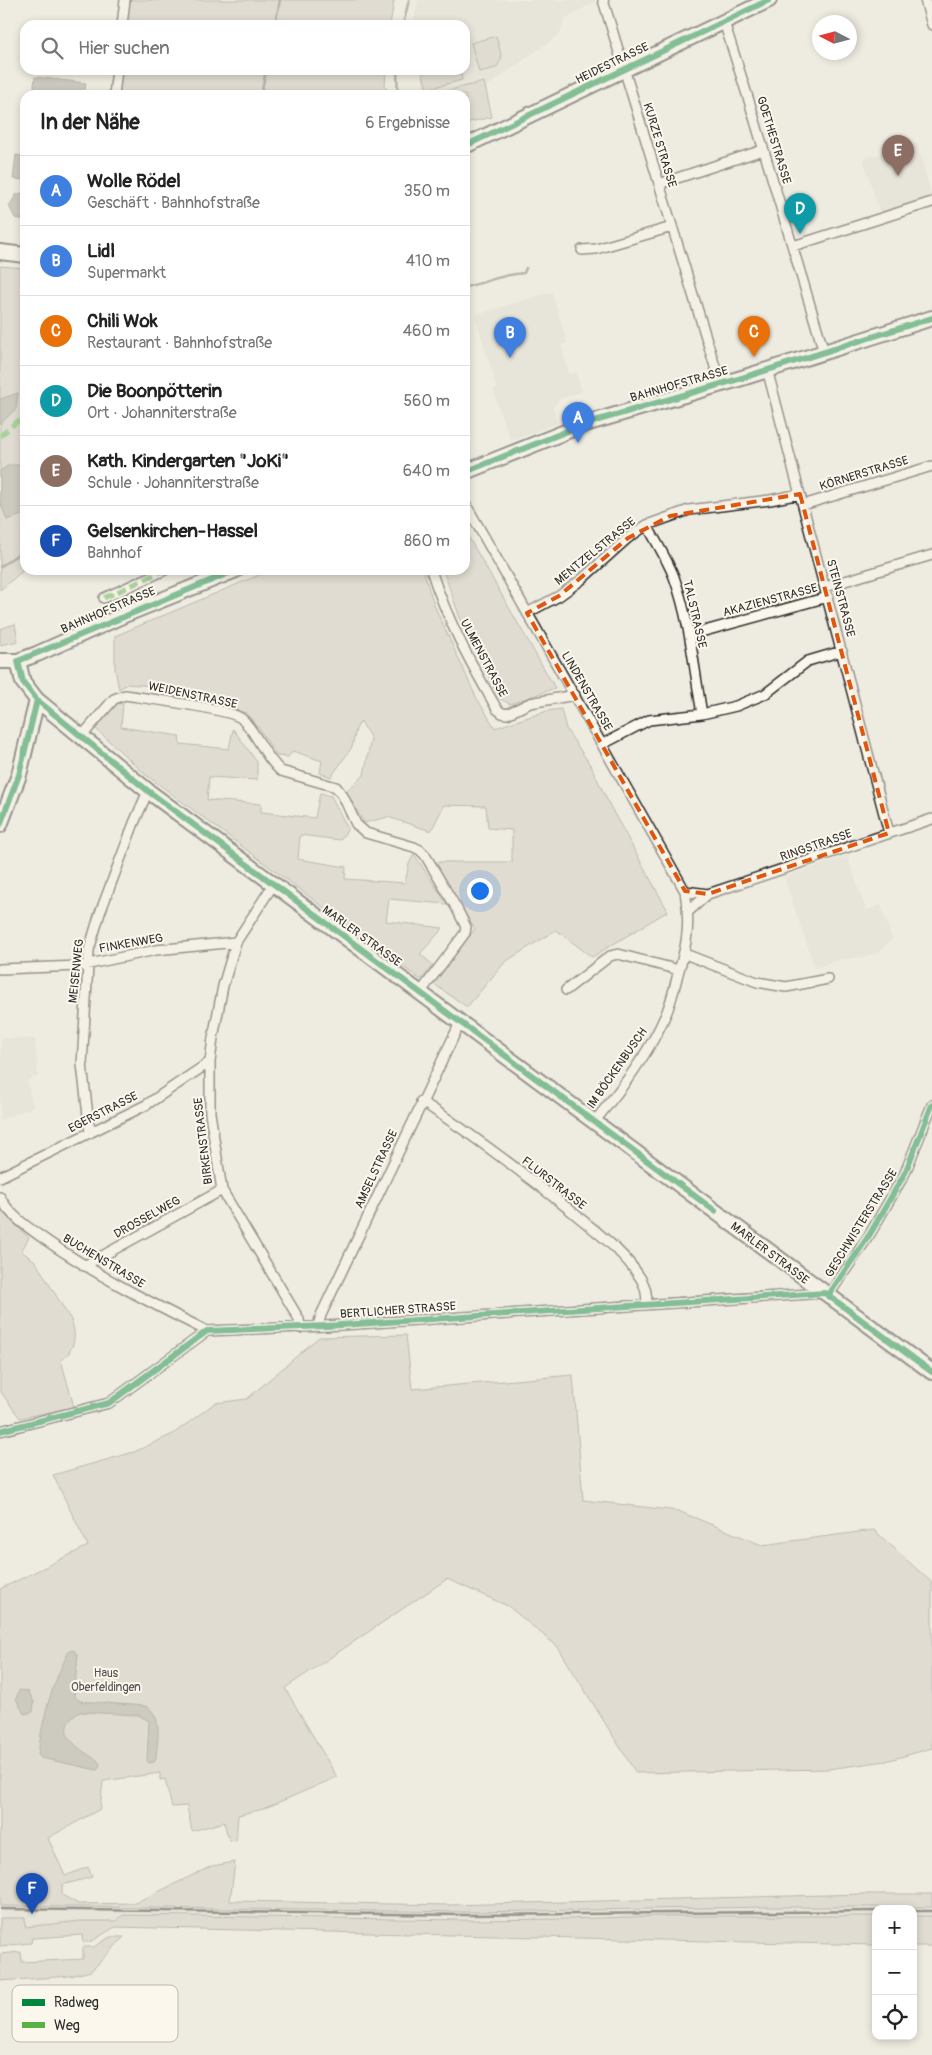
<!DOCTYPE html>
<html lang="de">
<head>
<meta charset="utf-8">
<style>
  body { margin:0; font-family:Pangolin,sans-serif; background:#f6f6f6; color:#222 }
  .controls { position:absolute; right:15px; bottom:15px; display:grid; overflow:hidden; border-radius:10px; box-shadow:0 2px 8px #0003 }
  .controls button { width:45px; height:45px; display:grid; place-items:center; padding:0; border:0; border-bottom:1px solid #e0e0e0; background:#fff; color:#222; font:25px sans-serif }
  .compass { position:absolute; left:812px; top:15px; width:45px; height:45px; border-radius:50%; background:#fff; box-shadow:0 2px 8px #0003; rotate:276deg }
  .you { position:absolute; left:479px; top:890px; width:18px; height:18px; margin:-12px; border:4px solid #fff; border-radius:50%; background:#1a73e8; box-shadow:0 0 0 8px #1a73e833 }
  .badge { display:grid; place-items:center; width:32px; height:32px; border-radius:50%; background:#1f6fb2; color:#fff; font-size:16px; font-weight:700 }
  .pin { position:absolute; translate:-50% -41px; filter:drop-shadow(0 1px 2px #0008) }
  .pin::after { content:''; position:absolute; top:26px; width:18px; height:15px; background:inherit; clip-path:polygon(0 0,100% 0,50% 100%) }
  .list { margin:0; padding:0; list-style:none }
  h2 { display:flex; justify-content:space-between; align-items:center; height:65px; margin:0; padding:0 20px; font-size:21px }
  h2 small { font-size:16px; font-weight:400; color:#767676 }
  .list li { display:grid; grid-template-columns:32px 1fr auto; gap:15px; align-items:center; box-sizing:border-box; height:70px; padding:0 20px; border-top:1px solid #e0e0e0 }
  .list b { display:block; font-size:19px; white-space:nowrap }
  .list p { margin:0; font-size:16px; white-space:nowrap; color:#767676 }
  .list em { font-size:16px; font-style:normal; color:#767676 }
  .icon { flex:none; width:28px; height:28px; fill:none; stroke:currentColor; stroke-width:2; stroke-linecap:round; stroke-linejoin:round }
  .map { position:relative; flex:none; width:932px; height:2055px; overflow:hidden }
  .search { position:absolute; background:#fff; box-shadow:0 2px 8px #0003; left:20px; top:20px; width:450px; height:55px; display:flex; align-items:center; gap:12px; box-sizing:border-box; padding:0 18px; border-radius:15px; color:#767676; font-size:19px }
  .panel { position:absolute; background:#fff; box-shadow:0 2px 8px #0003; left:20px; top:90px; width:450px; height:485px; border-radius:15px }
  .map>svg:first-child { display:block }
  .built { fill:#dedbd1 }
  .green { fill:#cecbc2; stroke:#7c7b76 }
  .water { fill:#a4a29a; stroke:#74726e }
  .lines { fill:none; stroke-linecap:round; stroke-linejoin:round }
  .stream { stroke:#74726e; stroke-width:2.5 }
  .street-casing { stroke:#2b2b2b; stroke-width:12 }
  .secondary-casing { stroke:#2b2b2b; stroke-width:18 }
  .street { stroke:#fbf7ec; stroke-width:9 }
  .secondary { stroke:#fbf7ec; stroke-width:14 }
  .rail { stroke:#2b2b2b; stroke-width:2.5 }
  .quiet { stroke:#56b246; stroke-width:5; stroke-dasharray:10 5; stroke-linecap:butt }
  .cycleway-casing { stroke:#fbf7ec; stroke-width:9 }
  .cycleway { stroke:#00873e; stroke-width:6 }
  .marked { fill:none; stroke:#df570e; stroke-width:4; stroke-dasharray:10 6; stroke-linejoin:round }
  .labels { text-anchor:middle; stroke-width:4; stroke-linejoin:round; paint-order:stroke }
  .street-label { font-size:12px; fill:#2b2b2b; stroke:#fbf7ec }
  .park-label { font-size:12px; fill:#545351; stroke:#fbf7ec }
  .key { fill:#fbf7ec; stroke:#bdbab2; stroke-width:1 }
  .key-label { font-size:14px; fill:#2b2b2b }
</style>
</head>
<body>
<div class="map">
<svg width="932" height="2055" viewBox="0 0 932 2055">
  <rect width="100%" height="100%" fill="#eeebe0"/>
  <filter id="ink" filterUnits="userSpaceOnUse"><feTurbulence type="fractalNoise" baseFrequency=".02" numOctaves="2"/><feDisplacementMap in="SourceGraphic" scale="10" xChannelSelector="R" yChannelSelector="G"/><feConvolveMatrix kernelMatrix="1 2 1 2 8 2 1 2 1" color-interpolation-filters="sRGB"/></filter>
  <g filter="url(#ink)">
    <path class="built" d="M 418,0 L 595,0 L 595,2 L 564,19 L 560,34 L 485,88 L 483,82 L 426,95 L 420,70 L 465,70 L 465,25 L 413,25 Z
      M 917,143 L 932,197 L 880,213 L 863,159 Z
      M 552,292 L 567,343 L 561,345 L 569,374 L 576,372 L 582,392 L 559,399 L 553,408 L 558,423 L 511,441 L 498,407 L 494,389 L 497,388 L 475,315 Z
      M 847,856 L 866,910 L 881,905 L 892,939 L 877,954 L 836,961 L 815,968 L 784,877 Z
      M 1,1038 L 35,1039 L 38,1076 L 27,1080 L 33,1107 L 0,1120 Z
      M 0,1906 L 468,1912 L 766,1907 L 932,1907 L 932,1916 L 913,1916 L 913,1909 L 876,1909 L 876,1916 L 666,1916 L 566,1919 L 123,1915 L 116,1921 L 80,1921 L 25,1927 L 25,1918 L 0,1918 Z"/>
    <path class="green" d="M 128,0 L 394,0 L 390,25 L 125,25 Z
      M 496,36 L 502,58 L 496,68 L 479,72 L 471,43 Z
      M 121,70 L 386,70 L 385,86 L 390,95 L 118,95 Z
      M 422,70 L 460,70 L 462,80 L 427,89 Z
      M 484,82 L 492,117 L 465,123 L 465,95 L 428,95 Z
      M 0,266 L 25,268 L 25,569 L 0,590 Z
      M 465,531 L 555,688 L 510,704 L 499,698 L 462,623 L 443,570 L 465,570 Z
      M 271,570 L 423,570 L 434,605 L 476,697 L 495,728 L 547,711 L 561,709 L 566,729 L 591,766 L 611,808 L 668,911 L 592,957 L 556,930 L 505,962 L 467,1007 L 434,984 L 475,929 L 433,862 L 512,862 L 512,830 L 488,828 L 486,806 L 444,805 L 431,831 L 388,817 L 364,823 L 346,791 L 364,775 L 371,739 L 361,721 L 356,729 L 352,747 L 331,777 L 320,773 L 322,761 L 293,751 L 288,757 L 277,756 L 258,727 L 246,713 L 194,700 L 156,686 L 127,684 L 119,689 L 115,669 L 115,636 Z
      M 15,624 L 18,641 L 0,645 L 0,629 Z
      M 116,703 L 123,704 L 121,727 L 179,736 L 180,744 L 229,749 L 233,729 L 257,762 L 257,780 L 209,777 L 207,800 L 261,804 L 261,812 L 315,818 L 320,793 L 331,796 L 348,829 L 340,840 L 300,835 L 298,859 L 346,867 L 345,879 L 405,883 L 409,864 L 414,854 L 447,904 L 389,899 L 386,921 L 443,928 L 420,954 L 433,965 L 421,980 L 145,774 L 95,728 Z
      M 0,1210 L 29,1238 L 21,1251 L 35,1261 L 71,1320 C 77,1336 75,1350 61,1360 L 74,1407 L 20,1418 L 0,1391 Z
      M 406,1335 L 412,1389 L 573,1375 L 583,1500 L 678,1511 L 762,1545 L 874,1530 L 932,1583 L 932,1748 L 886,1761 L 828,1769 L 636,1773 L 558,1647 L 508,1606 L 447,1579 L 285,1688 L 337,1777 L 263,1809 L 238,1815 L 236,1841 L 229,1840 L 224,1822 L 192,1831 L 187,1806 L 172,1807 L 165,1779 L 160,1780 L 160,1773 L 103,1781 L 100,1809 L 48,1838 L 65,1876 L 88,1867 L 92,1877 L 62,1885 L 62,1895 L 78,1904 L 135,1903 L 212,1866 L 235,1862 L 230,1901 L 450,1905 L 864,1894 L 932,1894 L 932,1907 L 766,1907 L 468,1912 L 0,1906 L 0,1589 L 88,1546 L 53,1475 L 134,1452 L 173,1434 L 215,1403 L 247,1399 L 319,1337 Z
      M 123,1915 L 466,1920 L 566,1919 L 666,1916 L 876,1916 L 876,1945 L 115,1927 L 92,1941 L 83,1942 L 82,1935 L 32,1938 L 31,1943 L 0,1946 L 0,1918 L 25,1918 L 25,1927 L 80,1921 L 116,1921 Z
      M 913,1916 L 932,1916 L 932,1946 L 913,1946 Z
      M 110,1937 L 124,1937 L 91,1971 L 70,1976 L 0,1981 L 0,1954 L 21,1952 L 22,1962 L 83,1959 L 83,1947 L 94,1947 Z"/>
    <path class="water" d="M 35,77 L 86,83 L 84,95 L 33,95 Z
      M 16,155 L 25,157 L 25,180 L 13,179 Z
      M 25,192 L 25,220 L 15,218 L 9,206 L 16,195 Z
      M 18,393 L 16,409 L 0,424 L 0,399 Z
      M 25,462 L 25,514 L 7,520 L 0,501 L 0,471 L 9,465 L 23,465 Z
      M 74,1650 L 78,1656 L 74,1696 L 80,1701 L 145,1706 C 164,1714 157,1742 156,1759 L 154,1762 L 149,1763 L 147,1761 L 149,1721 L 138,1715 L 80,1712 C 49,1731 79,1749 97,1760 L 100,1764 L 99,1768 L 97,1770 L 41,1758 L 38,1755 C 42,1718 52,1684 69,1651 Z
      M 19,1690 L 28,1691 L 34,1702 L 33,1712 L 24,1714 L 16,1699 Z"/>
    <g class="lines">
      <path class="stream" d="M 275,25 L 280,0
        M 403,25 L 409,0
        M 397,70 L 398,95
        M 261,95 L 266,70
        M 465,287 C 485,283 503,274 524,273 L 526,268
        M 0,567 L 25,549"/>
      <g class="street-casing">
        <path id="street" d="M 603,0 L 720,383
          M 925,0 L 932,25
          M 724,22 L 750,104 L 824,352
          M 122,25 L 125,0
          M 114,95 L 117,70
          M 659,184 L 763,150
          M 793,246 L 932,202
          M 582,250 L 596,249 L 672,227
          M 767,369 L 889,833
          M 465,503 L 685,891 C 690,921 688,942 679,970 C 675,985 672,1000 666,1014 C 649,1054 621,1089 594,1122
          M 803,505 L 932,466
          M 647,525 C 656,542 667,559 674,577 C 690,621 694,668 702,714
          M 431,570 C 447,620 471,664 497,709 L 502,713 L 507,714 L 530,703 L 575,695
          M 825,587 L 932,555
          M 104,598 L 165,570
          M 527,613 L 559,596 L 581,580 L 628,538 L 647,525 L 689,510 L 770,500 L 800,494
          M 690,635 L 828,597
          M 81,737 L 114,699 L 125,695 C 144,698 232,709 242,719 C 258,734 264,757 281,771 L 336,787 L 343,796 L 356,824 L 366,833 L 414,847 L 420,850 L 425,855 L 457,909 L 466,927 L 465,933 L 420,993
          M 603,744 L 649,720 L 702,714 L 736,706 L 765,694 L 808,661 L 842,651
          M 273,885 L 236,942 L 223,986 L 213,1038 L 210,1062 L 210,1113 L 222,1190 L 299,1319 L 300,1328
          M 685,891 L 708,894 L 932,819
          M 689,911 L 708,894
          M 685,954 L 757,982 L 786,987 L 828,979
          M 0,969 L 80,966 L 156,950 L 236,942
          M 566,990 L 610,956 L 618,954 L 679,970
          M 421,1101 C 473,1135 522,1172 570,1210 C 594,1230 624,1251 641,1279 C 646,1287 647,1295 647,1304
          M 90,1133 L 82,1064 L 89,950 L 100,913 L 134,823 L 148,791
          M 0,1177 L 146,1105 L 210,1062
          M 0,1197 C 10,1217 32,1230 50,1243 C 100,1277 153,1304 207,1331
          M 84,1266 L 222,1190
          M 828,1296 L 870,1234 L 905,1173 L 932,1105
          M 318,1326 L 321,1315 L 460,1023
          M 0,1431 L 109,1403 L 207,1331 L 326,1326 L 825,1293"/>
      </g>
      <g class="secondary-casing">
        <path id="secondary" d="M 465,146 L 769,0
          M 0,252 L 25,255
          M 465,472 L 585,424 L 742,378 L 932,318
          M 0,661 L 18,661 L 37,654 L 122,616 L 236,570
          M 18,661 L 23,682 L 37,700 L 148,791 L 932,1372
          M 0,825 L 19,775 L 37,700"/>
      </g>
      <use href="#street" class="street"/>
      <use href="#secondary" class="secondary"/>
      <path class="rail" d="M 0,1909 L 467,1915 L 876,1911
        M 913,1911 L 932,1911"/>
      <path class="quiet" d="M 0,436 L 25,415
        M 104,598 L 165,570"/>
      <g class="cycleway-casing">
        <path id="cycleway" d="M 465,146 L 769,0
          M 465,472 L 585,424 L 742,378 L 932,318
          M 236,570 L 18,661 L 23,682 L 37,700 L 148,791 L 715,1211
          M 0,825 L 19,775 L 37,700
          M 828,1296 L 870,1234 L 905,1173 L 932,1105
          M 0,1431 L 109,1403 L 207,1331 L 326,1326 L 825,1293 L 932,1372"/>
      </g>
      <use href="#cycleway" class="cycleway"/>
    </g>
  </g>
  <path d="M0 0H932V2055H0ZM 800,494 L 889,833 L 708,894 L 685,891 L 527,613 L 559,596 L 628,538 L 670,516 Z" fill="#eeebe0" fill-opacity=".55" fill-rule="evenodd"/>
  <path class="marked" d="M 800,494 L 889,833 L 708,894 L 685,891 L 527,613 L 559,596 L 628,538 L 670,516 Z"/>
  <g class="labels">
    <g class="street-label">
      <text transform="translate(612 63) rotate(-26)" y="4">HEIDESTRASSE</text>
      <text transform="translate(774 140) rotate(73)" y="4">GOETHESTRASSE</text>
      <text transform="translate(660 145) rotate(73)" y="4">KURZE STRASSE</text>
      <text transform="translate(679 384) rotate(-16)" y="4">BAHNHOFSTRASSE</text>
      <text transform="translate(864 473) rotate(-17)" y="4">KÖRNERSTRASSE</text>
      <text transform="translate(595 551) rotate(-39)" y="4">MENTZELSTRASSE</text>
      <text transform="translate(841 598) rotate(75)" y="4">STEINSTRASSE</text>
      <text transform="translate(770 600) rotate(-15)" y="4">AKAZIENSTRASSE</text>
      <text transform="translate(108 610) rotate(-23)" y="4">BAHNHOFSTRASSE</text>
      <text transform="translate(695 614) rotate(77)" y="4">TALSTRASSE</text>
      <text transform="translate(484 658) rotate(62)" y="4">ULMENSTRASSE</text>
      <text transform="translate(587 691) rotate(60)" y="4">LINDENSTRASSE</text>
      <text transform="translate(193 695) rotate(12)" y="4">WEIDENSTRASSE</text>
      <text transform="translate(816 845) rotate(-19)" y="4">RINGSTRASSE</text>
      <text transform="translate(362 936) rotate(36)" y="4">MARLER STRASSE</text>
      <text transform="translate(131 943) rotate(-10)" y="4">FINKENWEG</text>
      <text transform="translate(76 971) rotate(-84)" y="4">MEISENWEG</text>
      <text transform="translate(617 1068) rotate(-55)" y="4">IM BÖCKENBUSCH</text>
      <text transform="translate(103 1112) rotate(-27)" y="4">EGERSTRASSE</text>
      <text transform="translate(203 1141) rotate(-97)" y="4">BIRKENSTRASSE</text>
      <text transform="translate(376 1169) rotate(-65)" y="4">AMSELSTRASSE</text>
      <text transform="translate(554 1183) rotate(38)" y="4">FLURSTRASSE</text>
      <text transform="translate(147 1217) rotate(-29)" y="4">DROSSELWEG</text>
      <text transform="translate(861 1223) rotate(-58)" y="4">GESCHWISTERSTRASSE</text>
      <text transform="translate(770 1253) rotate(37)" y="4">MARLER STRASSE</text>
      <text transform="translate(104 1261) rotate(31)" y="4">BUCHENSTRASSE</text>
      <text transform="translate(398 1310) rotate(-4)" y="4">BERTLICHER STRASSE</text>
    </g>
    <g class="park-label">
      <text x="106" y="1677">Haus<tspan x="106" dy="14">Oberfeldingen</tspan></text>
    </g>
  </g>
  <rect x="12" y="1985" width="166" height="57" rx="8" class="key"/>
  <rect x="22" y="1999" width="23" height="7" fill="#00873e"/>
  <rect x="22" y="2022" width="23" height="6" fill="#56b246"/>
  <g class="key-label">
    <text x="54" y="2007">Radweg</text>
    <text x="54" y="2030">Weg</text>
  </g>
</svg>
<div class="controls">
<button>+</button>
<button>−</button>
<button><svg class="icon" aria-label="locate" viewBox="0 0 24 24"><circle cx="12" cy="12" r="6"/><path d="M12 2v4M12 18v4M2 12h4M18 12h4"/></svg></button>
</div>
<svg class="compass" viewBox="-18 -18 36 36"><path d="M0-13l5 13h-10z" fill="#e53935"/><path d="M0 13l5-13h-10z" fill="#767676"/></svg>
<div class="you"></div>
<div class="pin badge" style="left:578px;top:443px;background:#3f7fe0">A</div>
<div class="pin badge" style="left:510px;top:358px;background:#3f7fe0">B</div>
<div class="pin badge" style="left:754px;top:357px;background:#e8710a">C</div>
<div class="pin badge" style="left:800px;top:234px;background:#0f9aa8">D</div>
<div class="pin badge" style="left:898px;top:176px;background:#8d6e63">E</div>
<div class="pin badge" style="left:32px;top:1914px;background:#1a4fb4">F</div>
<div class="search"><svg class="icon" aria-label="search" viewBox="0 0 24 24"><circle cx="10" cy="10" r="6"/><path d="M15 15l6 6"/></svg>Hier suchen</div>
<section class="panel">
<h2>In der Nähe<small>6 Ergebnisse</small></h2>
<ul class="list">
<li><span class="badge" style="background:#3f7fe0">A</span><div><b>Wolle Rödel</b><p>Geschäft · Bahnhofstraße</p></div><em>350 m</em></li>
<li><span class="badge" style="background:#3f7fe0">B</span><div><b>Lidl</b><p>Supermarkt</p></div><em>410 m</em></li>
<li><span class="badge" style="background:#e8710a">C</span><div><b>Chili Wok</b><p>Restaurant · Bahnhofstraße</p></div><em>460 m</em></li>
<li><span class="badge" style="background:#0f9aa8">D</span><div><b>Die Boonpötterin</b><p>Ort · Johanniterstraße</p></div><em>560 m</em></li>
<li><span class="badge" style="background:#8d6e63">E</span><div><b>Kath. Kindergarten &quot;JoKi&quot;</b><p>Schule · Johanniterstraße</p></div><em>640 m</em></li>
<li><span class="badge" style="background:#1a4fb4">F</span><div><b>Gelsenkirchen-Hassel</b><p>Bahnhof</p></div><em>860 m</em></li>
</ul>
</section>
</div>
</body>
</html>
